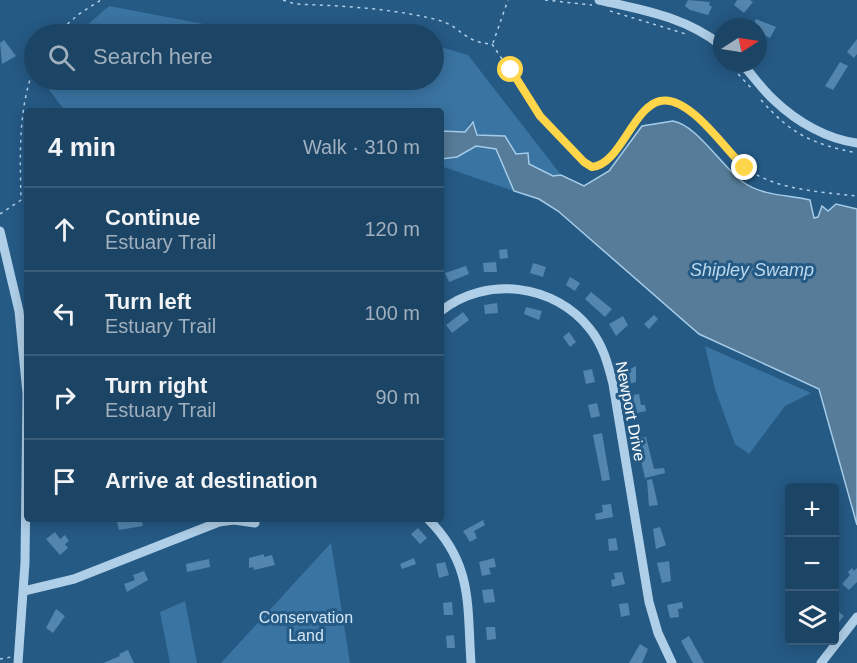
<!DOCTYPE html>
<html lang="en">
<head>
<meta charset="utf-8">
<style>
  body { margin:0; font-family:Arial,sans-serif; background:#254b6a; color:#f1f3f6 }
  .controls { position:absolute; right:18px; bottom:18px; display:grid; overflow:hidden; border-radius:6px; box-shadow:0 3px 15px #0003 }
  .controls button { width:54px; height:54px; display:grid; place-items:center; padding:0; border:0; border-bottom:2px solid #3a5c78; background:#1c4464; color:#f1f3f6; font:30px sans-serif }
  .compass { position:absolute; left:713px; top:18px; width:54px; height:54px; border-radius:50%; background:#1c4464; box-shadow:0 3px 15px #0003; rotate:78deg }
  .stop { position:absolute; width:18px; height:18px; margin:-14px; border:4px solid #ffd54a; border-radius:50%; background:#fff }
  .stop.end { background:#ffd54a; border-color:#fff; box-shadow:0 2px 6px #0008 }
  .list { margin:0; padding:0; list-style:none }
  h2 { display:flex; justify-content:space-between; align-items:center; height:78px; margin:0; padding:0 24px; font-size:26px }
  h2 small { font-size:20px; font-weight:400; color:#a0b0bf }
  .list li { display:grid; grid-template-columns:39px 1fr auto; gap:18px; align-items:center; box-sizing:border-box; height:84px; padding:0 24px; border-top:2px solid #3a5c78 }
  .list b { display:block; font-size:22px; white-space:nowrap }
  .list p { margin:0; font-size:20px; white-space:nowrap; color:#a0b0bf }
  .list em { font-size:20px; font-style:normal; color:#a0b0bf }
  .icon { flex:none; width:33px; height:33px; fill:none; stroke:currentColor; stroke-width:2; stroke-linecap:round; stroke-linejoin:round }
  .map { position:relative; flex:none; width:857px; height:663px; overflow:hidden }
  .search { position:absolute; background:#1c4464; box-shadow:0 3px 15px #0003; left:24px; top:24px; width:420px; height:66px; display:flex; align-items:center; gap:15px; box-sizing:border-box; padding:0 21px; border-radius:33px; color:#a0b0bf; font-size:22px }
  .panel { position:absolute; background:#1c4464; box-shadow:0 3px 15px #0003; left:24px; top:108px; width:420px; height:414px; border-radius:6px }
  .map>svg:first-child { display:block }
  .green { fill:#3a74a2 }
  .water { fill:#577c99; stroke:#a4cce9; stroke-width:1.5 }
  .building { fill:#5286af }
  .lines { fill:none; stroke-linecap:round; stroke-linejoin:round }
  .path { stroke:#afcfe8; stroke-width:1.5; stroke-dasharray:3 4.5; stroke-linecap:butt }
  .minor { stroke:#afcfe8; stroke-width:9 }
  .route { stroke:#ffd54a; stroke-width:8 }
  .labels { text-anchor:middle; stroke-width:6; stroke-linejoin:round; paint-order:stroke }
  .street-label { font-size:16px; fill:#fff; stroke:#255a85 }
  .park-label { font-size:16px; fill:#d3e7f6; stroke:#255a85 }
  .water-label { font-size:18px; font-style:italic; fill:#bbd9ef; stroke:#255a85 }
</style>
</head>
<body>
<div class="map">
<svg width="857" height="663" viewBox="0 0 857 663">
  <rect width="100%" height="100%" fill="#255a85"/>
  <path class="green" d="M 109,6 L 235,30 L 372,28 L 394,34 L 77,34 Z
    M 434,45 L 468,55 L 561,175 L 553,176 L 529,164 L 528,153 L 516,154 L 505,136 L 477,135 L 475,124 L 470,122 L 465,132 L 441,131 L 441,111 L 65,111 L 42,80 L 434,80 Z
    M 476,146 L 496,149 L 514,191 L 441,166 L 441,159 L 457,157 Z
    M 705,346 L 811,393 L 785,406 L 749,454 L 735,444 L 715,389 Z
    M 331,543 L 350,663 L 221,663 Z
    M 185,601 L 197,663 L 170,663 L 160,612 Z"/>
  <path class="water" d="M 673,121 C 697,125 722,167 743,182 C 762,196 789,195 810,200 L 814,218 L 818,217 L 822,206 L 828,211 L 836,204 L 857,209 L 857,525 L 819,389 L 699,334 L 558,211 L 539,199 L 514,191 L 496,149 L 476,146 L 457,157 L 441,159 L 441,131 L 465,132 L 473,122 L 477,135 L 505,136 L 516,154 L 528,153 L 529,164 L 553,176 L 561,175 L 584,186 L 609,171 L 642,126 Z"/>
  <path class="building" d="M 688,0 L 710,2 L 709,5 L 712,7 L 708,15 L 690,10 L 685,6 Z
    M 737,0 L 750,0 L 753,2 L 744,13 L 734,5 Z
    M 756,19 L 776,27 L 770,38 L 758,32 L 758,27 L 752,27 Z
    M 857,39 L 857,54 L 854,58 L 847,52 Z
    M 4,40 L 16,56 L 2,64 L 0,43 Z
    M 840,62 L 848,66 L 833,90 L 825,86 Z
    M 507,249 L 508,258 L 500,259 L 499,250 Z
    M 496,262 L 497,272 L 484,272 L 483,263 Z
    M 533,263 L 546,267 L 543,277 L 530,273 Z
    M 466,266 L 469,274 L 449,282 L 445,273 Z
    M 570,277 L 580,283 L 575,291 L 566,285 Z
    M 591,292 L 612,309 L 605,317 L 585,299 Z
    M 497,303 L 498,313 L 485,314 L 484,305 Z
    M 526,307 L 542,311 L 539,320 L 524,314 Z
    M 463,312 L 469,320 L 452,333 L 446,325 Z
    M 654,315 L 658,319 L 649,329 L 644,324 Z
    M 623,316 L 628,325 L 616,336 L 609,324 Z
    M 569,332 L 576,342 L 570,347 L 563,337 Z
    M 636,366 L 636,382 L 628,384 L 626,371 Z
    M 592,369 L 595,382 L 586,384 L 583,371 Z
    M 639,394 L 641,405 L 645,405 L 646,411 L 637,413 L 636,407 L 633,407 L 630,396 Z
    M 597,403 L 600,416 L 591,418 L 588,405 Z
    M 602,433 L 610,480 L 602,481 L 593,435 Z
    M 646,437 L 654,469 L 664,468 L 665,473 L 645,478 L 636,438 Z
    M 652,479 L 658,505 L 649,506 L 647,480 Z
    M 611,504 L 613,517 L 596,520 L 595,514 L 603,512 L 602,505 Z
    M 128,519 L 141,519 L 143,526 L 119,530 L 117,522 Z
    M 483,520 L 485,525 L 474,531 L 477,538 L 470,542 L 463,531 Z
    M 660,527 L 666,545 L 656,549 L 653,529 Z
    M 418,528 L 427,538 L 420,544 L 411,534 Z
    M 55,532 L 60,539 L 65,535 L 69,541 L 65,544 L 68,548 L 60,555 L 46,539 Z
    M 616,538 L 618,550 L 609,551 L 608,539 Z
    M 264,554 L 264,557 L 272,555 L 275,565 L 254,570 L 253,567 L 249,568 L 249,558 Z
    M 414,558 L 416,564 L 402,569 L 400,564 Z
    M 494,558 L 496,567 L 489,568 L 491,574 L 482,576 L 479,562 Z
    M 209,559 L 210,567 L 187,572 L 186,564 Z
    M 669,561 L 671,581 L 662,583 L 657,563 Z
    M 445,562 L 449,575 L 439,578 L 436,564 Z
    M 852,568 L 854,571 L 857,568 L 857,582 L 849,590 L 842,584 L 850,575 L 848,572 Z
    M 144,571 L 148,580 L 127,592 L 124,584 L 135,580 L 133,575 Z
    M 622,572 L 625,584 L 612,587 L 611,580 L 615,579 L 614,573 Z
    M 493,589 L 495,602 L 484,603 L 482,590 Z
    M 452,602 L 453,615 L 444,615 L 443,603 Z
    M 682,602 L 683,608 L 678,609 L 679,617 L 670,618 L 667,605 Z
    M 628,603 L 630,615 L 621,617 L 619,604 Z
    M 834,608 L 844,616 L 834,628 Z
    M 56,609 L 65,616 L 53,633 L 46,628 Z
    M 486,627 L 495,627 L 496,639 L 487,640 Z
    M 454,635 L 455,648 L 447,648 L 446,636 Z
    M 689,636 L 704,663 L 693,663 L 681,641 Z
    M 640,644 L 648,649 L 642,663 L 629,663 Z
    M 128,650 L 134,663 L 103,663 L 120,656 L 119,654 Z"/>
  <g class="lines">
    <path class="path" d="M 283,0 L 295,4 C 343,6 391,8 438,20 C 461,26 463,42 491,44
      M 545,0 L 592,5
      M 610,11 L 686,34
      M 56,34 L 79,14 L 101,0
      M 493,43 L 508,0
      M 492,44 L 540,116 L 584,162 L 592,167 C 622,166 635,97 668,101 C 701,104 722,152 747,169 C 777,190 821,192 857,196
      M 728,63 L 752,89
      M 761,100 C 791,134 812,144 857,153
      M 0,214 L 21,200 C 20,157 18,109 34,68
      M 0,659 L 11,657"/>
    <path class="minor" d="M 599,0 C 643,10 686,17 722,46
      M 741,63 C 753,75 762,90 775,101 C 797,122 827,139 857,143
      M 0,231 L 19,311 L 27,393 L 25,563 L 18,663
      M 441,311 C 486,275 555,284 590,329 C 603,345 608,364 613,384 L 649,602 L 658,633 L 672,663
      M 428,519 C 473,564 467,604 471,663
      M 24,591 L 74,579 L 219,522 L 234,520 L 255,523
      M 821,663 L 857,617"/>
  </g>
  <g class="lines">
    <path class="route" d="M 511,70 L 540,116 L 584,162 L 592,167 C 620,165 633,107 660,101 C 689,94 726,151 745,168"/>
  </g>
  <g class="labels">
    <g class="street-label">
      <text transform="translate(631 411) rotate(79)" y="6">Newport Drive</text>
    </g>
    <g class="park-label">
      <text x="306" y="623">Conservation<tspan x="306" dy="18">Land</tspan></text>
    </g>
    <g class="water-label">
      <text x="752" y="276">Shipley Swamp</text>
    </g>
  </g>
</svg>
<div class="controls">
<button>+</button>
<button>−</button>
<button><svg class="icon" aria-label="layers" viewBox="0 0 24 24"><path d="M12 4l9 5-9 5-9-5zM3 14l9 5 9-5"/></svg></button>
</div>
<svg class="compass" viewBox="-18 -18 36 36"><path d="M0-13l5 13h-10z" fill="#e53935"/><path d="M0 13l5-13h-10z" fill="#a0b0bf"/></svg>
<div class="stop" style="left:511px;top:70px"></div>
<div class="stop end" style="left:745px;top:168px"></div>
<div class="search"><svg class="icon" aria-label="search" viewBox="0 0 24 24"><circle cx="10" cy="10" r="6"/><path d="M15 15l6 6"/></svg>Search here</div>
<section class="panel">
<h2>4 min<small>Walk · 310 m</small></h2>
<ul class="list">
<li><svg class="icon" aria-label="ahead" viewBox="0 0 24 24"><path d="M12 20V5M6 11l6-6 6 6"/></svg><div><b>Continue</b><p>Estuary Trail</p></div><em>120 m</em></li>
<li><svg class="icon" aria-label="left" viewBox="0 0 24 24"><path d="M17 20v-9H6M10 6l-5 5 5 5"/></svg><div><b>Turn left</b><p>Estuary Trail</p></div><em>100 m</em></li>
<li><svg class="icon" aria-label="right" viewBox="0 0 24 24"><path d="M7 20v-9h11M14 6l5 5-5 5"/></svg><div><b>Turn right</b><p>Estuary Trail</p></div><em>90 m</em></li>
<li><svg class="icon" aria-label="arrive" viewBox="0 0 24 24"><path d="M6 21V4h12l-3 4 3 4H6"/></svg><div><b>Arrive at destination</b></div></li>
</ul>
</section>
</div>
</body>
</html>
